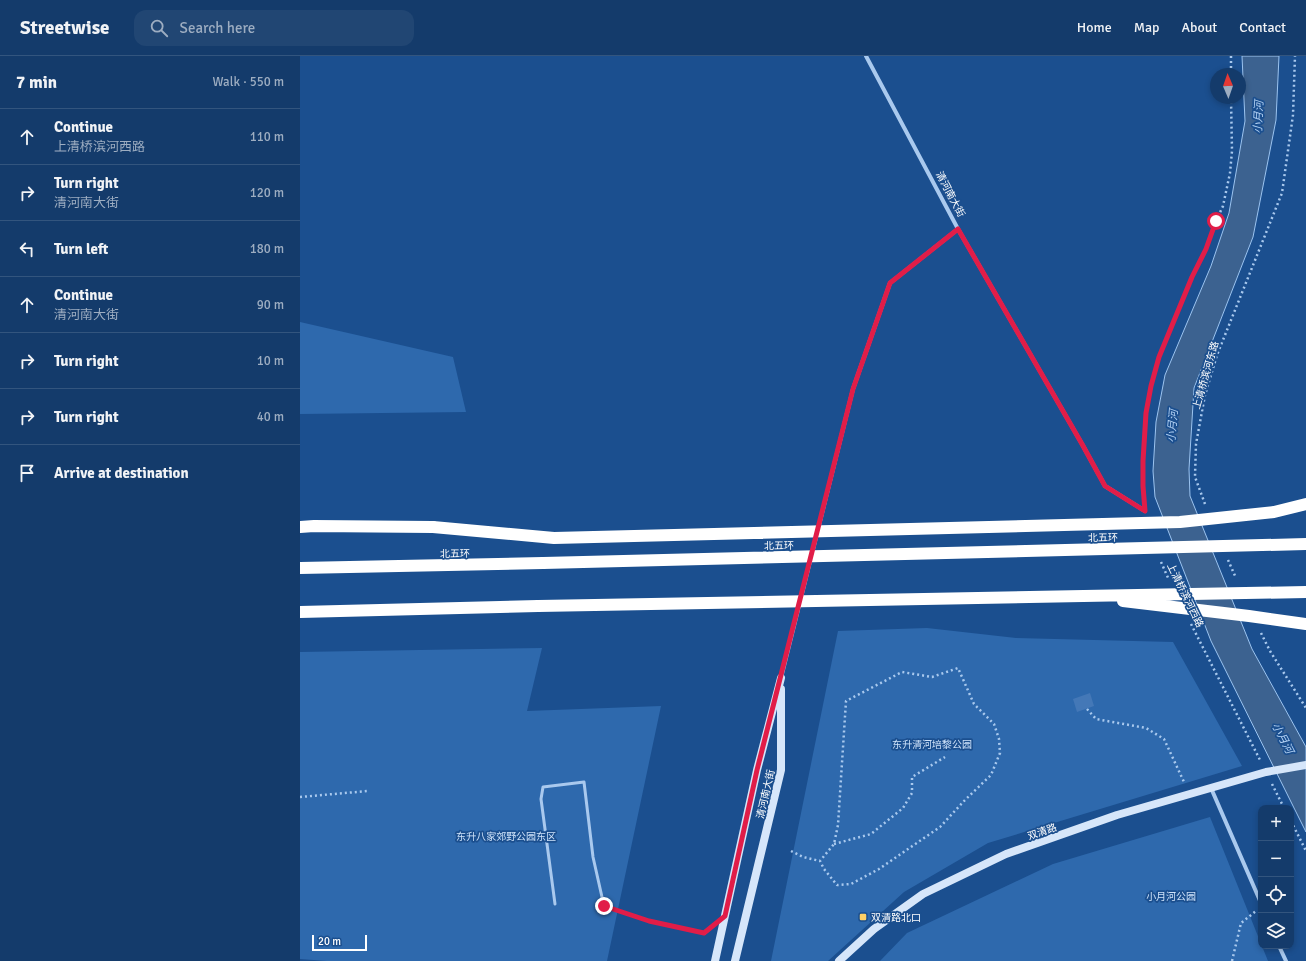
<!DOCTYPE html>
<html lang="en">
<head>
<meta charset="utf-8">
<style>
  body { margin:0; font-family:Signika,"Noto Sans SC",sans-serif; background:#214673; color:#f1f3f6 }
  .controls { position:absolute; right:12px; bottom:12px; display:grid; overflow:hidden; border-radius:8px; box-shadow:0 2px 6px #0003 }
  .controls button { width:36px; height:36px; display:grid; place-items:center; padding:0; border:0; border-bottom:1px solid #33557e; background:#143b6b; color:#f1f3f6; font:20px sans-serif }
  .compass { position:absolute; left:910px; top:12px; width:36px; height:36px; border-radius:50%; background:#143b6b; box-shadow:0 2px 6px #0003; rotate:358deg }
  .scale { position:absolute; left:12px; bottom:10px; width:55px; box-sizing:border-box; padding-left:4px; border:2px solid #fff; border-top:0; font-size:11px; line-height:14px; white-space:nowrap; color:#fff; -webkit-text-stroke:3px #1b4f8f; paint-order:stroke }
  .stop { position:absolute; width:12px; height:12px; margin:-9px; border:3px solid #e11d48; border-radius:50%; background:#fff }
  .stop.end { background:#e11d48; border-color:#fff; box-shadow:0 1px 4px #0008 }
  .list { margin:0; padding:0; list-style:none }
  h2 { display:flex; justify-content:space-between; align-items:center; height:52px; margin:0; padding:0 16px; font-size:17px }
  h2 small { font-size:13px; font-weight:400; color:#9dadc1 }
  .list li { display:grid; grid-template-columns:26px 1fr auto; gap:12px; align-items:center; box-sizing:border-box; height:56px; padding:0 16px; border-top:1px solid #33557e }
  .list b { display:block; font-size:15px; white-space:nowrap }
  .list p { margin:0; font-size:13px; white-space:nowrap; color:#9dadc1 }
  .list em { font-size:13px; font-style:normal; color:#9dadc1 }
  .icon { flex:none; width:22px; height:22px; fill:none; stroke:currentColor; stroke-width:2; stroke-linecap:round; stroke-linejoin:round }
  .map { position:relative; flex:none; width:1006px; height:905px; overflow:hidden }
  header { display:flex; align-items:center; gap:24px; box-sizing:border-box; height:56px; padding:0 20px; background:#143b6b; border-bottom:1px solid #33557e }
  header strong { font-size:19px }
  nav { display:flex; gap:22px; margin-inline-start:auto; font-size:14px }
  .search { width:280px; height:36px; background:#214673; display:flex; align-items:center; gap:10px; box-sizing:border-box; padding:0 14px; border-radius:12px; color:#9dadc1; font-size:15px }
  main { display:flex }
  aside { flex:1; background:#143b6b }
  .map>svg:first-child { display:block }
  .green { fill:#2e69ad }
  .water { fill:#3c6290; stroke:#9cc4f0 }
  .building { fill:#4478b7 }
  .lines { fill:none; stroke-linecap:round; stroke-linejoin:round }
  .path { stroke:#a9c9ee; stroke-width:2.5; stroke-dasharray:2 3; stroke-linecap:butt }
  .lane { stroke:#a9c9ee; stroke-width:3 }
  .street { stroke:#a9c9ee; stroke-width:4 }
  .secondary { stroke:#d6e6fa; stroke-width:8 }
  .highway { stroke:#fff; stroke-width:12 }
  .highway-bridge { stroke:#fff; stroke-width:12 }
  .route { stroke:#e11d48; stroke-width:5 }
  .poi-dot { fill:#ffd166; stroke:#1b4f8f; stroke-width:1.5 }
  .labels { text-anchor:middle; stroke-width:3.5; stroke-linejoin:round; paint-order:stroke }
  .street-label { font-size:10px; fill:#fff; stroke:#1b4f8f }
  .park-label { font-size:10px; fill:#cfe3fa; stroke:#1b4f8f }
  .poi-label { font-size:10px; fill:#fff; stroke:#1b4f8f; text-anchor:start }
  .water-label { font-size:11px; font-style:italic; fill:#b5d3f5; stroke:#1b4f8f }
</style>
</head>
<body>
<header>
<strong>Streetwise</strong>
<div class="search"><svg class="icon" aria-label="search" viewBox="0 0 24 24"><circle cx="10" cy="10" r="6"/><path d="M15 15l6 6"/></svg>Search here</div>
<nav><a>Home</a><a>Map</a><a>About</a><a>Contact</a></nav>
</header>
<main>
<aside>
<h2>7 min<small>Walk · 550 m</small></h2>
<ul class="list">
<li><svg class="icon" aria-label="ahead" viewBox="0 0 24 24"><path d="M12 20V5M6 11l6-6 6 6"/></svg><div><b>Continue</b><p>上清桥滨河西路</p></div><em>110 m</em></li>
<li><svg class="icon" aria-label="right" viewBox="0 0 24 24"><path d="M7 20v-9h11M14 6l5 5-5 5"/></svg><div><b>Turn right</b><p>清河南大街</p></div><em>120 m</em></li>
<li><svg class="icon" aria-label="left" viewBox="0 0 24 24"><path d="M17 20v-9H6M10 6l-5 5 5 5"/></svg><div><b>Turn left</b></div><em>180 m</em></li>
<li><svg class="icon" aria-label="ahead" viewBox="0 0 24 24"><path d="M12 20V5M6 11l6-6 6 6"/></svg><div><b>Continue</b><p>清河南大街</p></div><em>90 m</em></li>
<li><svg class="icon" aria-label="right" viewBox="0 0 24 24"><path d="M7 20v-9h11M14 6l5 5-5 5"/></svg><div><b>Turn right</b></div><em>10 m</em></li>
<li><svg class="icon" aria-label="right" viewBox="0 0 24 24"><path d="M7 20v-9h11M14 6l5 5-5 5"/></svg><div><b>Turn right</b></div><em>40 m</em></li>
<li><svg class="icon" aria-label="arrive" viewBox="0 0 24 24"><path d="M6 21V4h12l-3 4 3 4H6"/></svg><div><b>Arrive at destination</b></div></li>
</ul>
</aside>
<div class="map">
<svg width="1006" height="905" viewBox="0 0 1006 905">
  <rect width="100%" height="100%" fill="#1b4f8f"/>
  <path class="green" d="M 0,266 L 153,301 L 166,356 L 0,358 Z
    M 627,572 L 716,582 L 873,586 L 942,710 L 688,787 L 604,836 L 528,905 L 471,905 L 538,575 Z
    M 242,592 L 227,655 L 361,650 L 307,905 L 27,905 L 0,903 L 0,596 Z
    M 910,761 L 968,905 L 580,905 L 607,877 L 753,808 Z"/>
  <path class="water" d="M 942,0 L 979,0 L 976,64 L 953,181 L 894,332 L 889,413 L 890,440 L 952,593 L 1006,691 L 1006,776 L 911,585 L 855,441 L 853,415 L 856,366 L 865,319 L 911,210 L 929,157 L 945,65 Z"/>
  <path class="building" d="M 790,637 L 794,650 L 777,656 L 773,643 Z"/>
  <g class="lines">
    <path class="path" d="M 931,0 L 931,18
      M 844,442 L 843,405 L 846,357 L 851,330 L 859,301 L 892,221 L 906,193 L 916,165 L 923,150 L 930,117 L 932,95 L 931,42
      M 905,448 L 895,421 L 896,388 L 905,339 L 917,299 L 982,137 L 993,59 L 995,0
      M 928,504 L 936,522
      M 861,506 L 869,524
      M 891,568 L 960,704
      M 961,577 L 970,595 L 1006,652
      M 787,653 L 796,663 L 846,672 L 864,683 L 884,726
      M 972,728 L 984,752
      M 0,741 L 68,735
      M 991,765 L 1006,795
      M 534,788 L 571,778 L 603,752 L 612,737 L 612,721 L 645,701
      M 491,795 L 503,801 L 520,805 L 534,788 L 538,769 L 546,645 L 602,616 L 632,621 L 658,612 L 674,648 L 694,668 L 699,683 L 700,697 L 691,719 L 665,744 L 640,771 L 579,813 L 551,828 L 537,829 L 524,813 L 520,805
      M 932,905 L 941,867 L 956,855"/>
    <path class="lane" d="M 255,848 L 241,743 L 243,731 L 284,726 L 293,801 L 304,850 L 349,865 L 405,877 L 422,862"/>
    <path class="street" d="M 566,0 L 658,173 L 782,388 L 805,430 L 845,455
      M 481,622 L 553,333 L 590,227 L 658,173
      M 911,732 L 961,847
      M 979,890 L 986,905"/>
    <path class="secondary" d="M 415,905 L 457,714 L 481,622
      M 435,905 L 481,714 L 481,633
      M 539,905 L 574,873 L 623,838 L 706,798 L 817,759 L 966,716 L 1006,709"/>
    <path class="highway" d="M 0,471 L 14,470 L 133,471
      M 0,512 L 243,507
      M 0,556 L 238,550"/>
    <path class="highway-bridge" d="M 133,471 L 254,482 L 880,466 L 974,456 L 1006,448
      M 243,507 L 1006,488
      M 823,545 L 949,560 L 1006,568
      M 238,550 L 1006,536"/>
  </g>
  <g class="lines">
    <path class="route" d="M 304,850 L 349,865 L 404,877 L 425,860 L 457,714 L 553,333 L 590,227 L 658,173 L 782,388 L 805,430 L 845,455 L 843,430 L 843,405 L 846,357 L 851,330 L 859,301 L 892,221 L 906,193 L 916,165"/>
  </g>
  <rect class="poi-dot" x="559" y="857" width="8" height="8" rx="2"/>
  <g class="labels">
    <g class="street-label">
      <text transform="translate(651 138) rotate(62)" y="4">清河南大街</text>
      <text transform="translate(905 319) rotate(-74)" y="4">上清桥滨河东路</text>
      <text transform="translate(803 481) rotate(-1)" y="4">北五环</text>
      <text transform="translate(479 489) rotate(-1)" y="4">北五环</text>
      <text transform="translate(155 497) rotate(-1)" y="4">北五环</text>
      <text transform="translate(886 539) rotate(64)" y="4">上清桥滨河西路</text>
      <text transform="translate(465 738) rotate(-77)" y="4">清河南大街</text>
      <text transform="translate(742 775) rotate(-19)" y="4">双清路</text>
    </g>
    <g class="park-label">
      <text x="632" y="692">东升清河培黎公园</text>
      <text x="206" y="784">东升八家郊野公园东区</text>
      <text x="871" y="844">小月河公园</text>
    </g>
    <g class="poi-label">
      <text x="571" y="865">双清路北口</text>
    </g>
    <g class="water-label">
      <text transform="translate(958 61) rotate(-87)" y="4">小月河</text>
      <text transform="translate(872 370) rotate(-85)" y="4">小月河</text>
      <text transform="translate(983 682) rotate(62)" y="4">小月河</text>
    </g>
  </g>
</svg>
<div class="controls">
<button>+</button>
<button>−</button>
<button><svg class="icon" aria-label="locate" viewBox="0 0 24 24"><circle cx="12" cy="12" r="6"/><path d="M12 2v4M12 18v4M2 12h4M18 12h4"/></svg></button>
<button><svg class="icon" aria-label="layers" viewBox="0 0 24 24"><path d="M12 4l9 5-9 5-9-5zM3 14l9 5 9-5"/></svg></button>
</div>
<svg class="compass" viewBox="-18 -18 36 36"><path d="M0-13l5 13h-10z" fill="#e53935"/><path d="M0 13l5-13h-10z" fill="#9dadc1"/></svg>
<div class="scale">20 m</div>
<div class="stop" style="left:916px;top:165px"></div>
<div class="stop end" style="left:304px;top:850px"></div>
</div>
</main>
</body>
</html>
